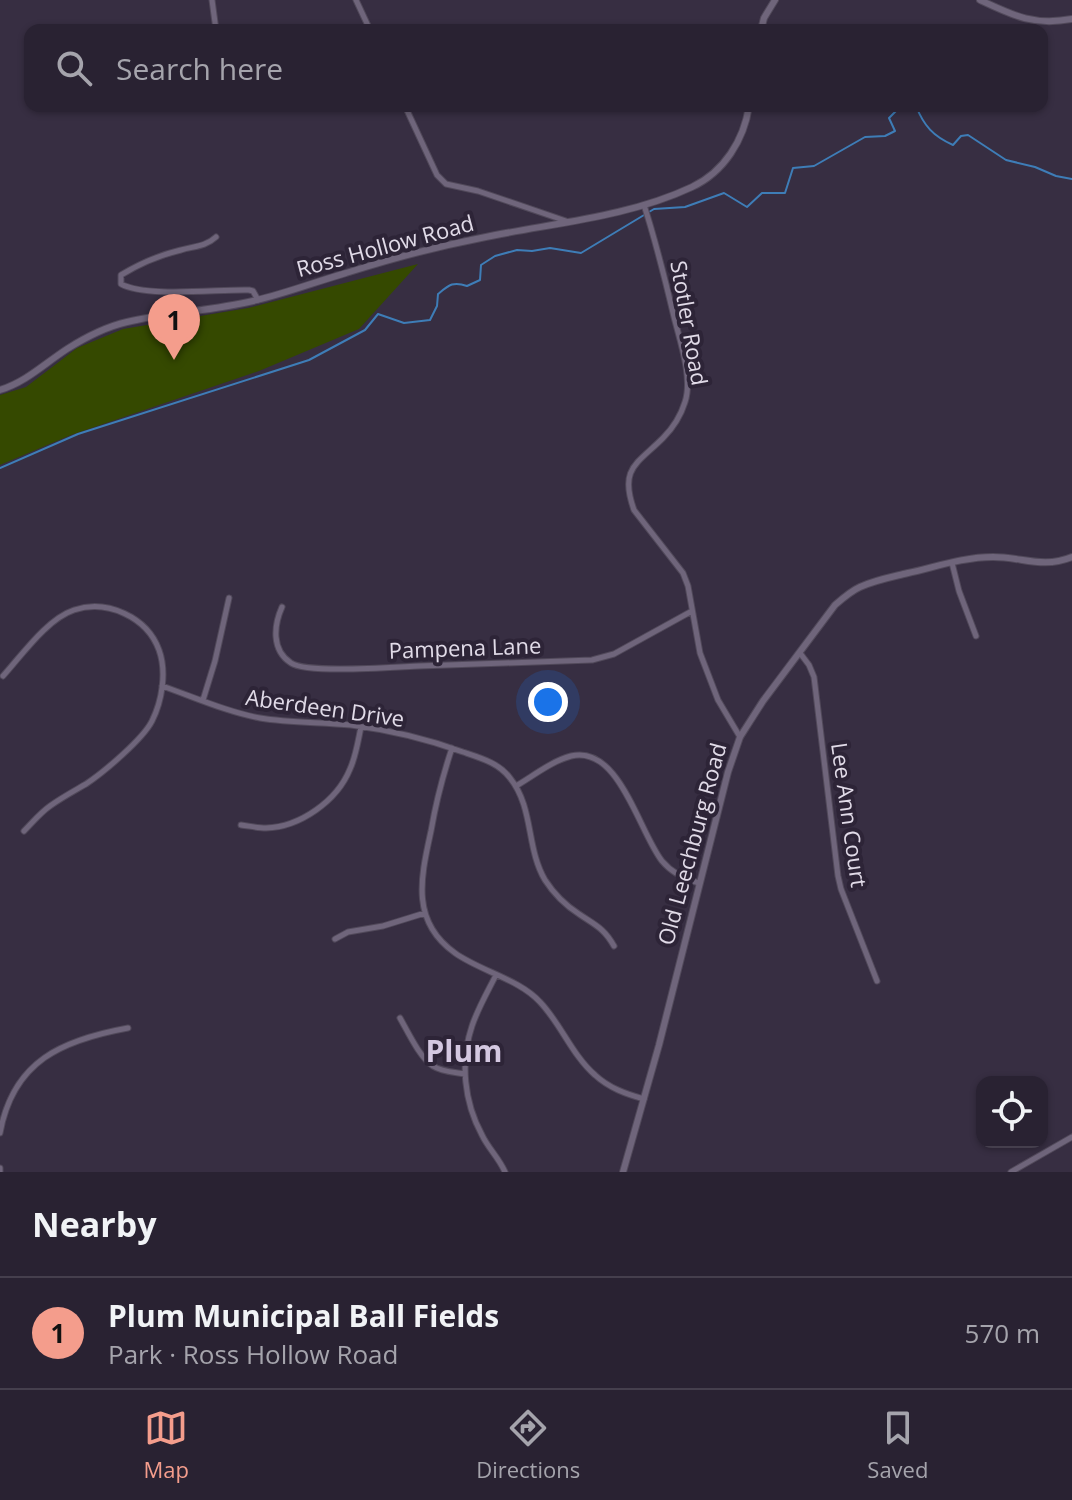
<!DOCTYPE html>
<html lang="en">
<head>
<meta charset="utf-8">
<style>
  body { margin:0; font-family:"Open Sans",sans-serif; background:#312a3a; color:#f1f3f6 }
  .controls { position:absolute; right:24px; bottom:24px; display:grid; overflow:hidden; border-radius:16px; box-shadow:0 2px 6px #0004 }
  .controls button { width:72px; height:72px; display:grid; place-items:center; padding:0; border:0; border-bottom:2px solid #453f4d; background:#292232; color:#f1f3f6; font:40px sans-serif }
  .you { position:absolute; left:548px; top:702px; width:28px; height:28px; margin:-20px; border:6px solid #fff; border-radius:50%; background:#1a73e8; box-shadow:0 0 0 12px #1a73e833 }
  .badge { display:grid; place-items:center; width:52px; height:52px; border-radius:50%; background:#f49d8c; color:#111; font-size:26px; font-weight:700 }
  .pin { position:absolute; translate:-50% -66px; filter:drop-shadow(0 2px 4px #0008) }
  .pin::after { content:''; position:absolute; top:42px; width:28px; height:24px; background:inherit; clip-path:polygon(0 0,100% 0,50% 100%) }
  .list { margin:0; padding:0; list-style:none }
  h2 { display:flex; justify-content:space-between; align-items:center; height:104px; margin:0; padding:0 32px; font-size:34px }
  h2 small { font-size:26px; font-weight:400; color:#a5a4ac }
  .list li { display:grid; grid-template-columns:52px 1fr auto; gap:24px; align-items:center; box-sizing:border-box; height:112px; padding:0 32px; border-top:2px solid #453f4d }
  .list b { display:block; font-size:30px; white-space:nowrap }
  .list p { margin:0; font-size:26px; white-space:nowrap; color:#a5a4ac }
  .list em { font-size:26px; font-style:normal; color:#a5a4ac }
  .icon { flex:none; width:44px; height:44px; fill:none; stroke:currentColor; stroke-width:2; stroke-linecap:round; stroke-linejoin:round }
  .map { position:relative; flex:none; width:1072px; height:1172px; overflow:hidden }
  .search { position:absolute; background:#292232; box-shadow:0 2px 6px #0004; left:24px; right:24px; top:24px; height:88px; display:flex; align-items:center; gap:20px; box-sizing:border-box; padding:0 28px; border-radius:16px; color:#a5a4ac; font-size:30px }
  .sheet { height:216px; background:#292232 }
  nav { display:flex; justify-content:space-around; align-items:center; box-sizing:border-box; height:112px; border-top:2px solid #453f4d; background:#292232; font-size:22px; color:#a5a4ac }
  nav a { display:grid; justify-items:center; gap:4px }
  nav .on { color:#f49d8c }
  .map>svg:first-child { display:block }
  .green { fill:#354900 }
  .lines { fill:none; stroke-linecap:round; stroke-linejoin:round }
  .stream { stroke:#3e7db7; stroke-width:2 }
  .minor-casing { stroke:#51495a; stroke-width:7 }
  .tertiary-casing { stroke:#51495a; stroke-width:8 }
  .minor { stroke:#6f657b; stroke-width:5 }
  .tertiary { stroke:#6f657b; stroke-width:6 }
  .labels { text-anchor:middle; stroke-width:8; stroke-linejoin:round; paint-order:stroke }
  .street-label { font-size:22px; fill:#e1dbe8; stroke:#2d2437 }
  .district-label { font-size:30px; font-weight:bold; fill:#d4c8e1; stroke:#2d2437 }
</style>
</head>
<body>
<div class="map">
<svg width="1072" height="1172" viewBox="0 0 1072 1172">
  <rect width="100%" height="100%" fill="#372e42"/>
  <path class="green" d="M 418,264 L 359,329 L 259,371 L 71,435 L 0,465 L 0,395 L 26,387 L 77,348 L 123,329 L 248,308 Z"/>
  <g class="lines">
    <path class="stream" d="M 916,106 C 924,126 933,136 953,145 L 961,136 L 968,135 L 1006,160 L 1035,167 L 1056,176 L 1072,179
      M 0,468 L 78,434 L 309,360 L 365,330 L 378,314 L 404,323 L 430,320 L 437,306 L 438,294 C 449,285 453,281 467,286 L 480,280 L 481,265 L 495,256 L 517,250 L 532,251 L 550,248 L 581,253 L 654,209 L 685,207 L 724,193 L 747,207 L 762,193 L 785,193 L 793,168 L 814,166 L 865,137 L 885,136 L 895,131 L 889,118 L 901,106"/>
    <g class="minor-casing">
      <path id="minor" d="M 212,0 L 216,30
        M 356,0 L 370,30
        M 405,106 L 437,175 L 446,184 L 478,191 L 566,221
        M 644,205 C 656,242 665,279 674,317 C 680,341 693,378 685,402 C 681,415 673,428 663,438 C 637,464 619,468 634,510 L 683,573 L 688,586 L 700,653 L 718,700 L 740,737
        M 216,237 C 205,247 194,246 181,250 C 160,255 139,264 121,275 L 121,284 C 147,298 218,289 249,290 L 253,291 L 258,300
        M 952,563 L 959,591 L 976,636
        M 282,607 C 274,625 271,650 291,663 C 307,674 395,667 419,666 C 477,664 534,662 592,660 L 614,654 L 692,611
        M 800,653 L 809,665 L 814,677 L 838,876 L 841,889 L 877,981
        M 3,676 C 22,655 47,619 74,610 C 107,599 147,617 159,650 C 167,672 162,701 152,721 C 143,739 104,772 86,784 C 74,791 61,798 50,806 C 40,813 32,823 24,831
        M 162,686 C 194,697 227,712 260,718 C 290,723 321,722 351,725 C 390,730 427,739 463,752 C 481,758 499,763 510,778 C 534,808 526,848 545,880 C 554,894 565,905 579,914 C 595,925 604,928 614,946
        M 203,700 L 215,661 L 229,598
        M 452,748 C 443,775 436,802 431,831 C 421,877 410,921 455,953 C 480,971 519,979 540,1002 C 561,1024 572,1055 595,1075 C 609,1088 626,1094 644,1099
        M 516,786 C 533,776 552,761 571,756 C 619,744 639,832 662,861 C 672,873 684,879 699,883
        M 241,825 C 249,826 258,828 266,828 C 300,827 337,801 350,769 C 356,756 358,741 361,727
        M 335,939 L 348,932 L 383,926 L 425,913
        M 496,975 C 488,991 478,1008 472,1026 C 460,1062 464,1102 482,1135 C 488,1148 499,1158 505,1172
        M 400,1018 C 408,1032 420,1058 433,1066 C 442,1072 454,1072 465,1074
        M 0,1133 C 13,1061 62,1040 128,1028
        M 0,1168 L 0,1172
        M 1011,1172 L 1072,1137"/>
    </g>
    <g class="tertiary-casing">
      <path id="tertiary" d="M 980,0 C 1014,16 1034,26 1072,19
        M 761,30 L 764,18 L 775,0
        M 0,390 C 26,382 44,364 67,349 C 86,337 105,327 127,322 C 169,312 212,311 253,301 C 284,294 315,282 346,273 C 390,259 435,247 481,238 C 551,223 626,218 692,187 C 724,172 744,140 749,106
        M 623,1172 L 659,1045 L 728,772 L 740,737 L 763,701 L 835,605 C 843,598 851,591 860,587 C 875,580 892,577 908,573 C 935,567 964,557 993,557 C 1022,557 1043,569 1072,557"/>
    </g>
    <use href="#minor" class="minor"/>
    <use href="#tertiary" class="tertiary"/>
  </g>
  <g class="labels">
    <g class="street-label">
      <text transform="translate(385 246) rotate(-15)" y="8">Ross Hollow Road</text>
      <text transform="translate(689 323) rotate(80)" y="8">Stotler Road</text>
      <text transform="translate(465 648) rotate(-2)" y="8">Pampena Lane</text>
      <text transform="translate(325 708) rotate(8)" y="8">Aberdeen Drive</text>
      <text transform="translate(849 815) rotate(82)" y="8">Lee Ann Court</text>
      <text transform="translate(692 844) rotate(-75)" y="8">Old Leechburg Road</text>
    </g>
    <g class="district-label">
      <text x="464" y="1062">Plum</text>
    </g>
  </g>
</svg>
<div class="controls">
<button><svg class="icon" aria-label="locate" viewBox="0 0 24 24"><circle cx="12" cy="12" r="6"/><path d="M12 2v4M12 18v4M2 12h4M18 12h4"/></svg></button>
</div>
<div class="you"></div>
<div class="pin badge" style="left:174px;top:360px">1</div>
<div class="search"><svg class="icon" aria-label="search" viewBox="0 0 24 24"><circle cx="10" cy="10" r="6"/><path d="M15 15l6 6"/></svg>Search here</div>
</div>
<section class="sheet">
<h2>Nearby<small></small></h2>
<ul class="list">
<li><span class="badge">1</span><div><b>Plum Municipal Ball Fields</b><p>Park · Ross Hollow Road</p></div><em>570 m</em></li>
</ul>
</section>
<nav>
<a class="on"><svg class="icon" aria-label="map" viewBox="0 0 24 24"><path d="M3 6l6-2 6 2 6-2v14l-6 2-6-2-6 2zM9 4v14M15 6v14"/></svg>Map</a>
<a><svg class="icon" aria-label="directions" viewBox="0 0 24 24"><path d="M12 3l9 9-9 9-9-9zM9 14v-3h6M13 9l2 2-2 2"/></svg>Directions</a>
<a><svg class="icon" aria-label="saved" viewBox="0 0 24 24"><path d="M7 4h10v16l-5-4-5 4z"/></svg>Saved</a>
</nav>
</body>
</html>
